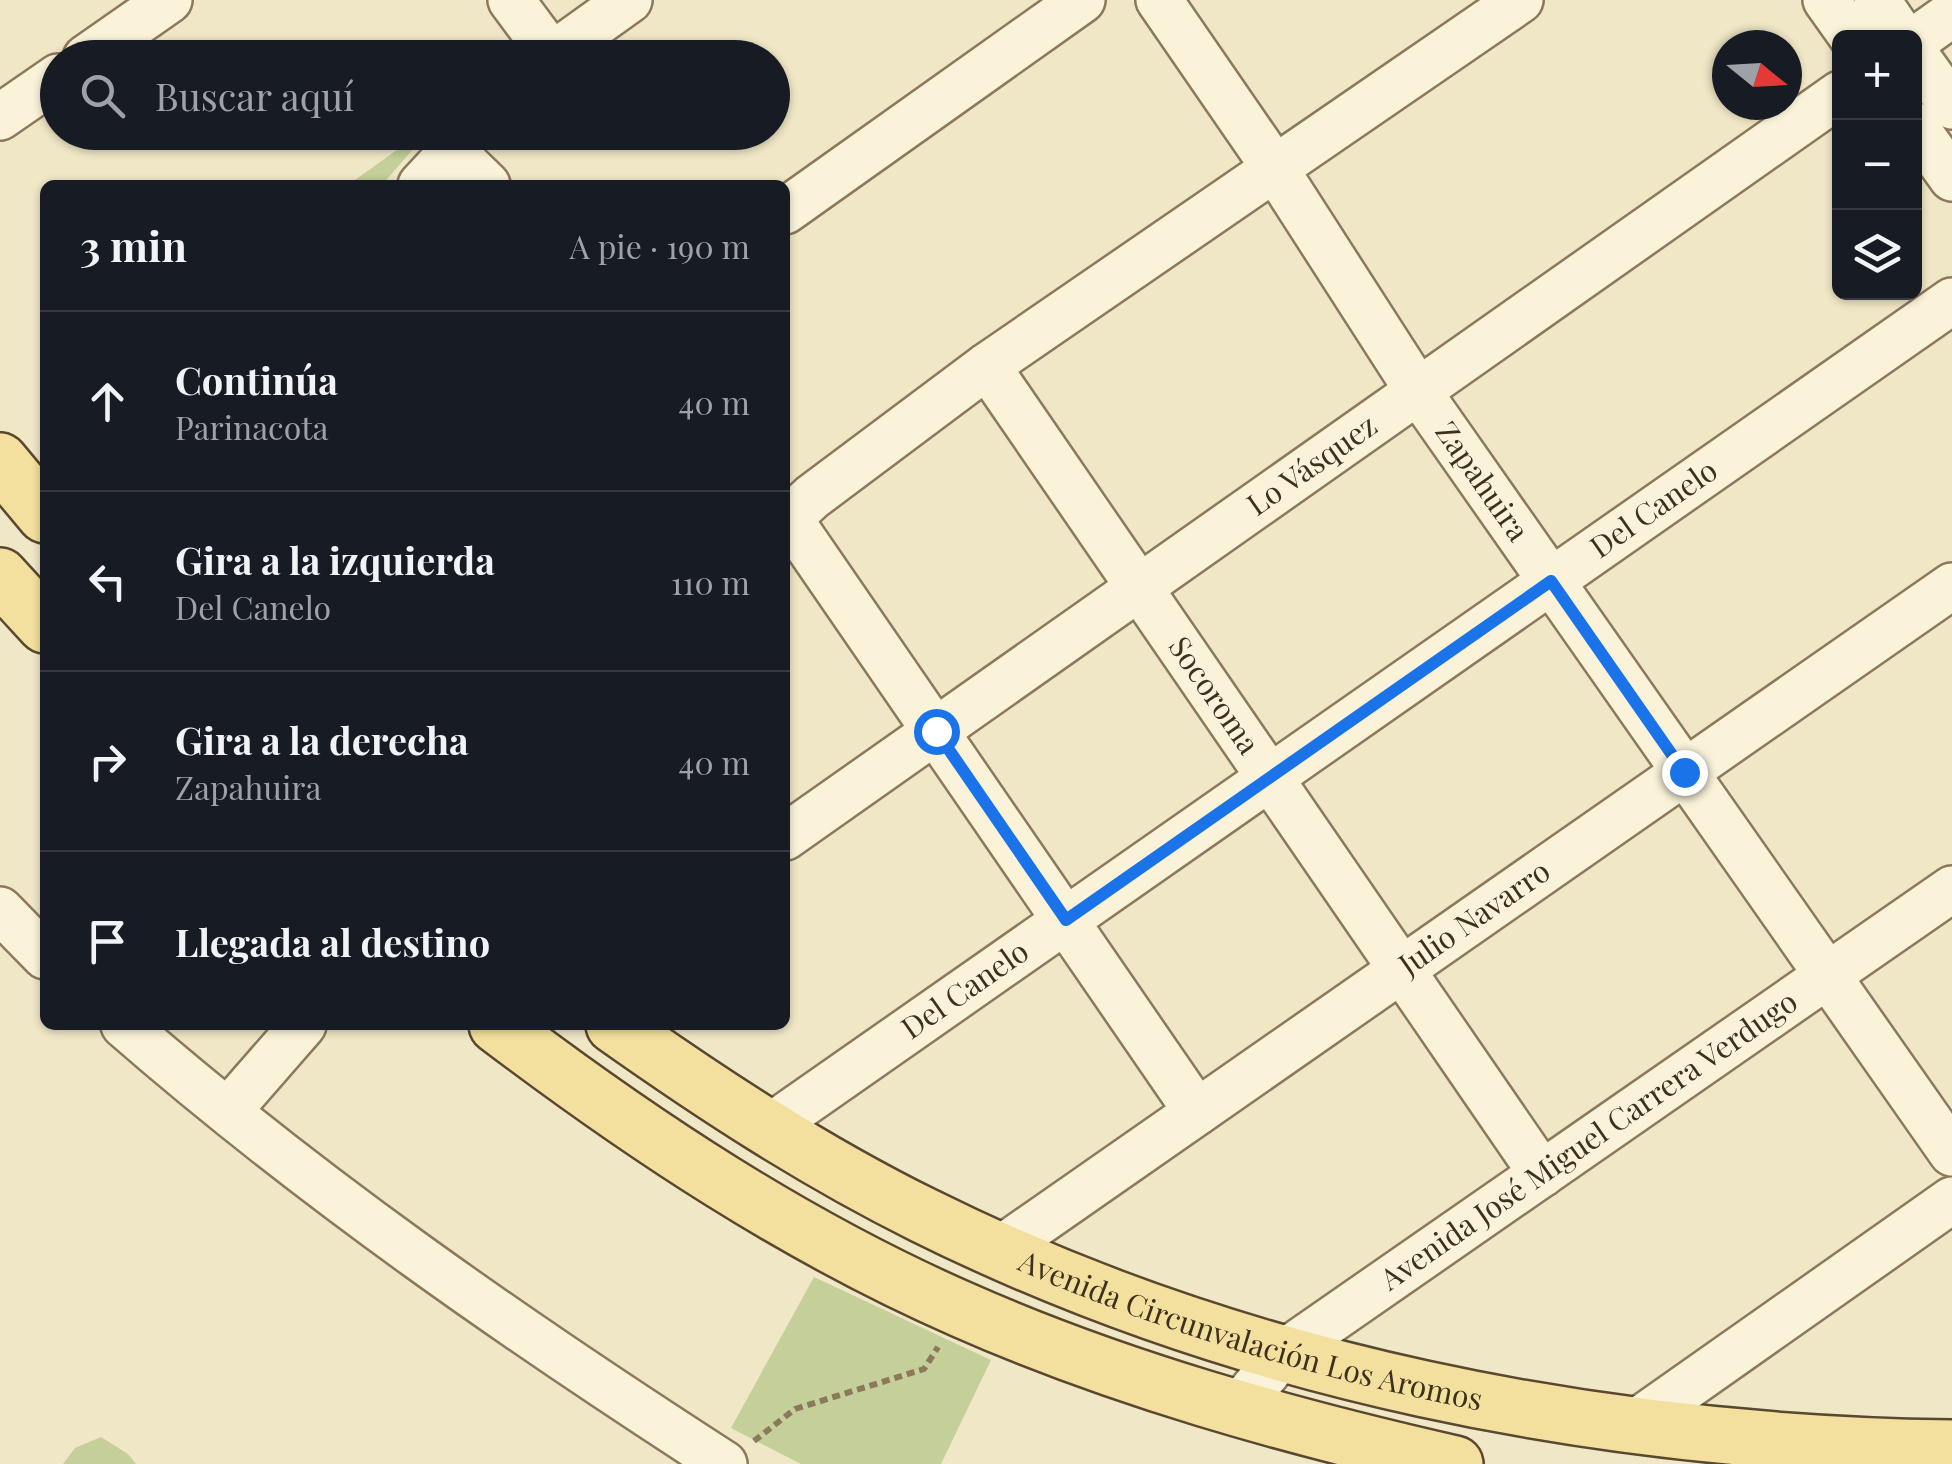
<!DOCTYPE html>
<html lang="es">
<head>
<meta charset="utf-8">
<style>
  body { margin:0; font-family:"Playfair Display",serif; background:#242831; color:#f1f3f6 }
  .controls { position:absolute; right:30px; top:30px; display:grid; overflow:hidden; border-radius:15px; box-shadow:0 2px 8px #0004 }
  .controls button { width:90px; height:90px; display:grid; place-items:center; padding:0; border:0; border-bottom:2px solid #363941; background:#171b24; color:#f1f3f6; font:50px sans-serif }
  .compass { position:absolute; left:1712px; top:30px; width:90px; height:90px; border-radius:50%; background:#171b24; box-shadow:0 2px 8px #0004; rotate:108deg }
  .stop { position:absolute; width:30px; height:30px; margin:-22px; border:8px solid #1a73e8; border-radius:50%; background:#fff }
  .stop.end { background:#1a73e8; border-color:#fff; box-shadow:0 2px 10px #0008 }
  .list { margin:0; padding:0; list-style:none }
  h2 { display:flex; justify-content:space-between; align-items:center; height:130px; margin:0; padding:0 40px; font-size:42px }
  h2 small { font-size:32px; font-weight:400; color:#9ea1a6 }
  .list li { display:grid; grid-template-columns:65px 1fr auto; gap:30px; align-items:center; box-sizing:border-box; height:180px; padding:0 40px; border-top:2px solid #363941 }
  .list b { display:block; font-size:38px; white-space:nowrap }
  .list p { margin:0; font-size:32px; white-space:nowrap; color:#9ea1a6 }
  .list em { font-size:32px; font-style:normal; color:#9ea1a6 }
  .icon { flex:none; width:55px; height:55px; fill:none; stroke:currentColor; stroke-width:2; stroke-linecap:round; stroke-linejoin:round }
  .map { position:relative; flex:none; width:1952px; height:1464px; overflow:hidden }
  .search { position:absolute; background:#171b24; box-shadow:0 2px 8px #0004; left:40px; top:40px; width:750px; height:110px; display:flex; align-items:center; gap:25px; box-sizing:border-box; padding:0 35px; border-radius:55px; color:#9ea1a6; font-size:38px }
  .panel { position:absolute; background:#171b24; box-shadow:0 2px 8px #0004; left:40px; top:180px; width:750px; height:850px; border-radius:15px }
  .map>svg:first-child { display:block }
  .green { fill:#c4cf99 }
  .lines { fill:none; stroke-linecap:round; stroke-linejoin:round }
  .minor-casing { stroke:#8c795b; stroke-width:50 }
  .major-casing { stroke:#5a472f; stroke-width:60 }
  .path { stroke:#8c795b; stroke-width:6; stroke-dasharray:8 5; stroke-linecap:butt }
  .minor { stroke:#faf3da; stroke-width:45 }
  .major { stroke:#f4e09e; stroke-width:55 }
  .route { stroke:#1a73e8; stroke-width:12 }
  .labels { text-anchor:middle; stroke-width:10; stroke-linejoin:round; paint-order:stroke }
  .street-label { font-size:30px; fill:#3c301f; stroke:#f7f0d6 }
</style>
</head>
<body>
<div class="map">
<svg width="1952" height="1464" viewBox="0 0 1952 1464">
  <rect width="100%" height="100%" fill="#f0e7c6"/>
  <path class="green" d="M 422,132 L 427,133 L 382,185 L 348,185 Z
    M 814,1277 L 991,1360 L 941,1464 L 801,1464 L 731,1428 Z
    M 101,1437 L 128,1454 L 136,1464 L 63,1464 L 75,1448 Z"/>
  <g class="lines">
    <g class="minor-casing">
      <g id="minor">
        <path d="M 511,0 L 551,54"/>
        <path id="s1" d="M 1159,0 L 1274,167 L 1418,391 L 1952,1153"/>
        <path d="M 1826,0 L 1853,38"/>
        <path d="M 1877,0 L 1903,38"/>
        <path d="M 1914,41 L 1952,14"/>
        <path d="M 1914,53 L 1952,106"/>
        <path d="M 86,58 L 169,0"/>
        <path d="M 548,58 L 629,0"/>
        <path d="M 0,117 L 58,77"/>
        <path d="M 1914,125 L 1952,178"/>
        <path d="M 451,150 L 487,185"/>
        <path d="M 421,185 L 470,132"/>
        <path d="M 785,211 L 1082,0"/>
        <path id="s2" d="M 987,366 L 1542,1174"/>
        <path d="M 788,517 L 1197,1112"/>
        <path d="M 785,522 L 812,497 L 987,366 L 1520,0"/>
        <path id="s3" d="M 785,837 L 1840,94"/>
        <path d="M 0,910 L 45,956"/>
        <path d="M 124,1025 C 311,1188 516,1330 724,1464"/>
        <path d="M 228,1111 L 303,1025"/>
        <path id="s4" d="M 767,1129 L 1952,301"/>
        <path id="s5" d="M 999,1250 L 1952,586"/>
        <path id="s6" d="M 1239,1407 L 1282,1354 L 1952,889"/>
        <path d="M 1631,1426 L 1952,1200"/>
      </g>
    </g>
    <g class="major-casing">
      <g id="major">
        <path d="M 0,461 L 45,515"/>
        <path d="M 0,576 L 45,625"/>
        <path d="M 497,1025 C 642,1135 796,1237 963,1310 C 1119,1379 1288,1426 1455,1464"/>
        <path id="s7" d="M 614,1025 C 713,1095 814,1161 923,1215 C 1240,1373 1599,1443 1952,1448"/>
      </g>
    </g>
    <path class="path" d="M 754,1441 L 795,1409 L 924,1369 L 938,1347"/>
    <use href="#minor" class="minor"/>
    <use href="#major" class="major"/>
  </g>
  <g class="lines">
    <path class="route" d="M 936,731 L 1066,920 L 1551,581 L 1684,772"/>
  </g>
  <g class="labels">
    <g class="street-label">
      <text dy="10" stroke="none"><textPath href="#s3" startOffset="645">Lo Vásquez</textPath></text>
      <text dy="10" stroke="none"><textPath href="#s1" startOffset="580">Zapahuira</textPath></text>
      <text dy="10" stroke="none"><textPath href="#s4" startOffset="1082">Del Canelo</textPath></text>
      <text dy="10" stroke="none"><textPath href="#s2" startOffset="400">Socoroma</textPath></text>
      <text dy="10" stroke="none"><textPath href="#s5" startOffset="580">Julio Navarro</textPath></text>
      <text dy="10" stroke="none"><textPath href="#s4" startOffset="242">Del Canelo</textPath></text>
      <text dy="10" stroke="none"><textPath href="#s6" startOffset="442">Avenida José Miguel Carrera Verdugo</textPath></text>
      <text dy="10" stroke="none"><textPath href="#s7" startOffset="712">Avenida Circunvalación Los Aromos</textPath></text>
    </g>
  </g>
</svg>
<div class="controls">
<button>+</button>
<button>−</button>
<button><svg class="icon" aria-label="layers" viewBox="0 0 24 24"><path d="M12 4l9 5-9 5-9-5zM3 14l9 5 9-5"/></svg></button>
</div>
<svg class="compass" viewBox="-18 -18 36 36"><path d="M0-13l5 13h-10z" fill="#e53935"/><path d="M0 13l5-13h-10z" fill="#9ea1a6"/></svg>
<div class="stop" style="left:936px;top:731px"></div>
<div class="stop end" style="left:1684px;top:772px"></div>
<div class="search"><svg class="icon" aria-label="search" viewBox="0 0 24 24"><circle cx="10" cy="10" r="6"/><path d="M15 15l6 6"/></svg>Buscar aquí</div>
<section class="panel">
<h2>3 min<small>A pie · 190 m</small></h2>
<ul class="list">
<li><svg class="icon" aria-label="ahead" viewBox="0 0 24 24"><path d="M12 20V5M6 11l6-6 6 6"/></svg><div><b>Continúa</b><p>Parinacota</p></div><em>40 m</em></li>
<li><svg class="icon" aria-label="left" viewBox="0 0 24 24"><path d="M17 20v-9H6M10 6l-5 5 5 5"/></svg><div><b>Gira a la izquierda</b><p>Del Canelo</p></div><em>110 m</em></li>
<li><svg class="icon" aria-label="right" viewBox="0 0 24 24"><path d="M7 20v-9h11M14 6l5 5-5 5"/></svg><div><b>Gira a la derecha</b><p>Zapahuira</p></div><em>40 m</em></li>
<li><svg class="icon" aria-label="arrive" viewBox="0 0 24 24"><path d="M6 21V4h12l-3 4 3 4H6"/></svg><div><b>Llegada al destino</b></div></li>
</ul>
</section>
</div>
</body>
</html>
